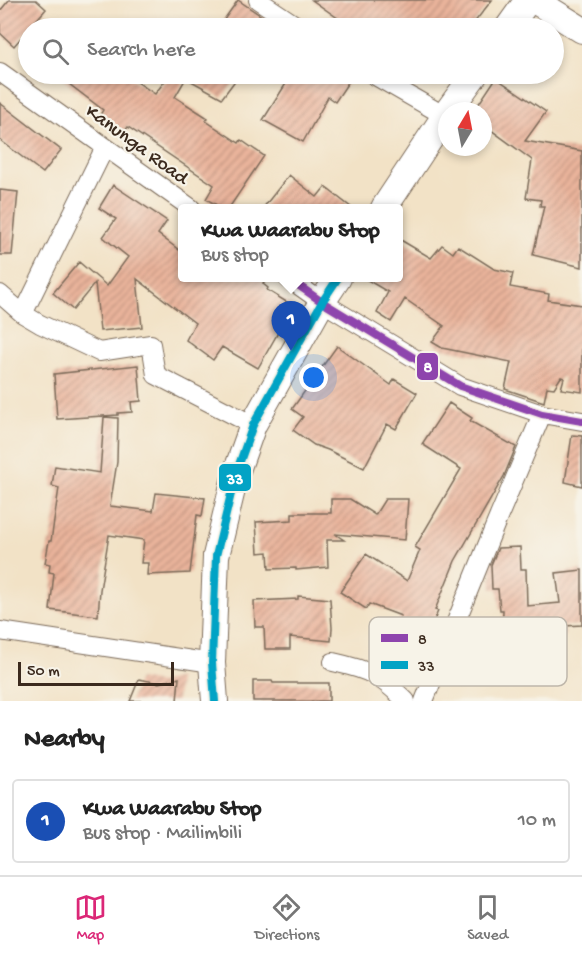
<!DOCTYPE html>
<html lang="en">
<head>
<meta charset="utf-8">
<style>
  body { margin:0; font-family:"Gochi Hand",sans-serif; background:#f2f2f2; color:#222 }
  .compass { position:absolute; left:438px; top:102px; width:54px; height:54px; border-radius:50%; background:#fff; box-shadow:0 3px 9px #0003; rotate:10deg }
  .scale { position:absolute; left:18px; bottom:15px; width:156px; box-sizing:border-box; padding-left:6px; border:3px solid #3b2a1e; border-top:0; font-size:16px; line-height:21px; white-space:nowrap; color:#3b2a1e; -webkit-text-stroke:4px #f7f3e8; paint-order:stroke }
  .you { position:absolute; left:314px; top:378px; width:21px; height:21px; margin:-15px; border:4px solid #fff; border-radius:50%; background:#1a73e8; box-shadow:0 0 0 9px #1a73e833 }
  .badge { display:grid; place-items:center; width:39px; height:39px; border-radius:50%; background:#db2777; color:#fff; font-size:20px; font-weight:700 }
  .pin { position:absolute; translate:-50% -50px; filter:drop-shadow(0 2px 3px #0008) }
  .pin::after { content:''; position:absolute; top:32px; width:21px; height:18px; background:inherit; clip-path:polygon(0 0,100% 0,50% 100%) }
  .popup { position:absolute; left:178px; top:204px; width:225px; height:78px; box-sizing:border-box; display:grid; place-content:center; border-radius:6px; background:#fff; filter:drop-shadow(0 2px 4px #0005); font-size:20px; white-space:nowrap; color:#767676 }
  .popup b { font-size:22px; color:#222 }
  .popup::after { content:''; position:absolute; left:50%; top:100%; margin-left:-12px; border:12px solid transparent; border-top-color:#fff }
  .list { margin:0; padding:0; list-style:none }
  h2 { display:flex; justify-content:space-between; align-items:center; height:78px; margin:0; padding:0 24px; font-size:26px }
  h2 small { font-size:20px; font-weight:400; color:#767676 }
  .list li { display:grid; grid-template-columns:39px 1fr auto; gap:18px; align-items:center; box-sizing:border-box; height:84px; margin:0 12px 12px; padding:0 12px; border:2px solid #e0e0e0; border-radius:6px }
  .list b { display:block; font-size:22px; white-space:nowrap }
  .list p { margin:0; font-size:20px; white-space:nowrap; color:#767676 }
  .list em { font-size:20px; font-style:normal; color:#767676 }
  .icon { flex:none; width:33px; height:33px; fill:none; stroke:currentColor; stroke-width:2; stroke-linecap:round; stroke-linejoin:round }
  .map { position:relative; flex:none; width:582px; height:701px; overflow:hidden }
  .search { position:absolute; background:#fff; box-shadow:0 3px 9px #0003; left:18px; right:18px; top:18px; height:66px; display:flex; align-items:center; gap:15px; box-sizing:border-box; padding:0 21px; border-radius:33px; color:#767676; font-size:22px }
  .sheet { height:174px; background:#fff }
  nav { display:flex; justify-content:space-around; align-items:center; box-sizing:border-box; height:84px; border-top:2px solid #e0e0e0; background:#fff; font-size:16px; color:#767676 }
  nav a { display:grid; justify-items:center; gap:3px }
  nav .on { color:#db2777 }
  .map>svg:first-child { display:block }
  .building { fill:url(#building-hatch) }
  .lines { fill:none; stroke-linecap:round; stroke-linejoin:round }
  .street-casing { stroke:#7b6a59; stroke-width:20 }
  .secondary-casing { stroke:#7b6a59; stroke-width:28 }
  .street { stroke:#fff; stroke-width:18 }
  .secondary { stroke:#fff; stroke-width:26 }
  .bus-1-casing { stroke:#f7f3e8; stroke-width:12 }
  .bus-2-casing { stroke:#f7f3e8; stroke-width:12 }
  .bus-1 { stroke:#8e44ad; stroke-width:8 }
  .bus-2 { stroke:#03a3c5; stroke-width:8 }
  .labels { text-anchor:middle; stroke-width:4.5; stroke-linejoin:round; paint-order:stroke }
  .street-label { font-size:20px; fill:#3b2a1e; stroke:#f7f3e8 }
  .key { fill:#f7f3e8; stroke:#bfb7ab; stroke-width:1.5 }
  .key-label { font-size:16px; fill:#3b2a1e }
  .line-badge { stroke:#f7f3e8; stroke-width:2 }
  .badge-label { font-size:16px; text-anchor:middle; font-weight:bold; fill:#fff }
</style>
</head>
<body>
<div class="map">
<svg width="582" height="701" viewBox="0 0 582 701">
  <defs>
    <pattern id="building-hatch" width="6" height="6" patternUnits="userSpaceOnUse" patternTransform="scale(1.5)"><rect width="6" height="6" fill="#eab49b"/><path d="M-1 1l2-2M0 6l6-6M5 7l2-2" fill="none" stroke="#bf937e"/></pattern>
  </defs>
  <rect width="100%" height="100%" fill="#f7f3e8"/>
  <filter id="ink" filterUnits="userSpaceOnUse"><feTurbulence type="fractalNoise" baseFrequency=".0167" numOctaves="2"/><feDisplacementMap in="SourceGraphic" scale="12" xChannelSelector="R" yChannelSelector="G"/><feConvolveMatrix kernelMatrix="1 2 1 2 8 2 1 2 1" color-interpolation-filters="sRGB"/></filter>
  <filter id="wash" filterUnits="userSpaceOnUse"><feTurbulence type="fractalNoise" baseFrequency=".008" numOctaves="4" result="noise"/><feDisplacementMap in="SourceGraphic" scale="24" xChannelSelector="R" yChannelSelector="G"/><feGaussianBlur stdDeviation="1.35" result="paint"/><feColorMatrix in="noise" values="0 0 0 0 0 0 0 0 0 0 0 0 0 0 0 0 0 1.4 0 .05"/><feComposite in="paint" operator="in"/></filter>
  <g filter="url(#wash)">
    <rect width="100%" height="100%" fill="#f2e2c6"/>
    <g id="blocks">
      <path class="building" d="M 9,0 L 36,0 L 46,9 L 14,46 L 0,33 L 0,11 Z
        M 238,0 L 279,28 L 218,28 Z
        M 312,0 L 492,0 L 470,28 L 352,28 Z
        M 56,74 L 125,74 L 155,94 L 170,74 L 240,74 L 222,98 L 186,78 L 175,97 L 208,118 L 206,121 L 239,143 L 241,140 L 264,156 L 229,208 L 222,208 L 206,199 L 214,185 L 128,127 L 124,132 L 100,115 L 103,110 Z
        M 292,74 L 337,74 L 349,81 L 335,102 L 328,97 L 303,142 L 263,120 Z
        M 496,78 L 546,112 L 525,141 L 582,151 L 582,267 L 533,255 L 544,206 L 540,206 L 541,200 L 526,198 L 532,160 L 483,124 L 483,111 L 474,111 Z
        M 0,103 L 61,150 L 43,173 L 0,140 Z
        M 289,175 L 317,197 L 325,187 L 352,208 L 263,208 Z
        M 113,185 L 167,221 L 158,234 L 183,253 L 183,278 L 268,278 L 263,284 L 268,288 L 267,290 L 293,306 L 258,368 L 222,347 L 213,360 L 186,340 L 195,323 L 137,279 L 142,327 L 100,331 L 95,283 L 73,310 L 53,293 L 79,262 L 107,286 L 128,257 L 103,237 L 116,219 L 99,208 Z
        M 0,190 L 18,192 L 12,255 L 0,255 Z
        M 399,239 L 431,258 L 442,245 L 453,253 L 458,246 L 494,269 L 513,273 L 510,287 L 549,294 L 548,300 L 582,305 L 582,392 L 561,389 L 564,378 L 561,377 L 554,388 L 547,387 L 544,402 L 505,389 L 511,362 L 442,348 L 432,342 L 444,326 L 405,299 L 391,322 L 377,313 L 388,292 L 364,278 L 399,278 Z
        M 337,346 L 391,385 L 394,379 L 417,393 L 396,429 L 387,424 L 364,468 L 328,450 L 314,445 L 293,430 L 303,417 L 292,409 Z
        M 138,365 L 141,401 L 131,402 L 132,412 L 118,413 L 118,415 L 57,419 L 54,374 Z
        M 449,403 L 472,418 L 470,421 L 516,447 L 504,476 L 455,561 L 435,610 L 438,611 L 424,645 L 417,642 L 414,649 L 391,640 L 401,616 L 369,604 L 366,609 L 340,592 L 366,554 L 407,581 L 420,550 L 415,547 L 461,469 L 422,444 Z
        M 104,417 L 118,418 L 117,462 L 110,506 L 153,511 L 156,493 L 205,498 L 202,516 L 197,515 L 190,573 L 147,575 L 148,563 L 141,563 L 144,540 L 109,535 L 100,590 L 98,616 L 50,610 L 54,573 L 49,572 L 50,564 L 45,563 L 49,541 L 51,541 L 59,488 L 52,486 L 55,466 L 100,473 Z
        M 572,435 L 582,436 L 582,486 L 565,482 Z
        M 331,499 L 350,499 L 375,515 L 385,499 L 408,499 L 405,540 L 335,534 L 344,540 L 327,540 L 328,567 L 296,570 L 296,568 L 269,569 L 268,552 L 258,553 L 256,522 L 292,520 L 292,513 L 331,513 Z
        M 520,547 L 521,569 L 526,569 L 527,606 L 560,603 L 556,573 L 582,570 L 582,625 L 564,626 L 565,637 L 525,641 L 502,641 L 503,610 L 500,610 L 498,589 L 492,589 L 491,565 L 498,548 Z
        M 298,596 L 330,599 L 332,628 L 331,641 L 290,637 L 290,649 L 265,649 L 264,627 L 255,627 L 254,601 L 298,599 Z
        M 179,678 L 177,701 L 130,701 L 139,679 L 159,683 Z
        M 253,681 L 272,681 L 273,683 L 329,683 L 329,701 L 253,701 Z"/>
    </g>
  </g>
  <g filter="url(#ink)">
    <use href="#blocks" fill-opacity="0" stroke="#7b6a59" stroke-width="1.5"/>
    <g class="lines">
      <g class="street-casing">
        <path id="street" d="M 258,0 L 300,28
          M 0,72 L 191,208
          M 372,74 L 445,116
          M 288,278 L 322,302 L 460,386 L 542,414 L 582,421
          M 0,294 L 23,314 L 40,324 L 99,352 L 151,344 L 156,375 L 253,425
          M 23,314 L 105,147
          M 0,631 L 212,663
          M 333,662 C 370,670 379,675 406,701
          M 424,701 L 496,523 L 542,414"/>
      </g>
      <g class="secondary-casing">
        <path id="secondary" d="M 534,0 L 582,30
          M 508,28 L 528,0
          M 448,111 L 475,74
          M 384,208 L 447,113
          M 215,701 L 212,663 L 216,556 L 236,473 L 253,425 L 322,302 L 338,278"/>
      </g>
      <use href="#street" class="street"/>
      <use href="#secondary" class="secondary"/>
      <g class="bus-1-casing">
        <path id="bus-1" d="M 288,278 L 322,302 L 460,386 L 542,414 L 582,421"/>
      </g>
      <g class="bus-2-casing">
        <path id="bus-2" d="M 215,701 L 212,663 L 216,556 L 236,473 L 253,425 L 322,302 L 338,278"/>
      </g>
      <use href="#bus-1" class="bus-1"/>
      <use href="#bus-2" class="bus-2"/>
    </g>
  </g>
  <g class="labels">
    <g class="street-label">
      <text transform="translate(138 143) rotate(36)" y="7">Kanunga Road</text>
    </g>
  </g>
  <rect x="369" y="617" width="198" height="69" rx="9" class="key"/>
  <rect x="381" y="634" width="27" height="8" fill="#8e44ad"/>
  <rect x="381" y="661" width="27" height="8" fill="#03a3c5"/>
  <g class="key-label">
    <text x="418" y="644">8</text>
    <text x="418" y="671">33</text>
  </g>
  <g class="line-badge">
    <rect x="416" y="352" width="23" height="29" rx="6" fill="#8e44ad"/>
    <rect x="218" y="463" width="34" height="29" rx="6" fill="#03a3c5"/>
  </g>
  <g class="badge-label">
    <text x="428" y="372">8</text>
    <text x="235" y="484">33</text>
  </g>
</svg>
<svg class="compass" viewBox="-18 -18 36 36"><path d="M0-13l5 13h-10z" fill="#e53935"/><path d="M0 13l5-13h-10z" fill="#767676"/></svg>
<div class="scale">50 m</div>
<div class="you"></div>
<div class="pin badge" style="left:291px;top:351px;background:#1a4fb4">1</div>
<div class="popup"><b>Kwa Waarabu Stop</b>Bus stop</div>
<div class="search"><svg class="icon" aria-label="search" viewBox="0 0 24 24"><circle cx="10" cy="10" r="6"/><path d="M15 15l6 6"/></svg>Search here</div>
</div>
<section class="sheet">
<h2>Nearby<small></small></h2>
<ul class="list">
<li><span class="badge" style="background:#1a4fb4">1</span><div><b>Kwa Waarabu Stop</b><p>Bus stop · Mailimbili</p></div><em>10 m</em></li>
</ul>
</section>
<nav>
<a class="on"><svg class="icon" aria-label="map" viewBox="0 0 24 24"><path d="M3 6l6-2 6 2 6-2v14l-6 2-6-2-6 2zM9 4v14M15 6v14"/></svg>Map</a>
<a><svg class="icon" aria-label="directions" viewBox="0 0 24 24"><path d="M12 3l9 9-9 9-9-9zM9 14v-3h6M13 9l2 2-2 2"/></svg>Directions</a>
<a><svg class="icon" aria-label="saved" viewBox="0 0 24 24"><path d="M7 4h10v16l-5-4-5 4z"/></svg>Saved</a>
</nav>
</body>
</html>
